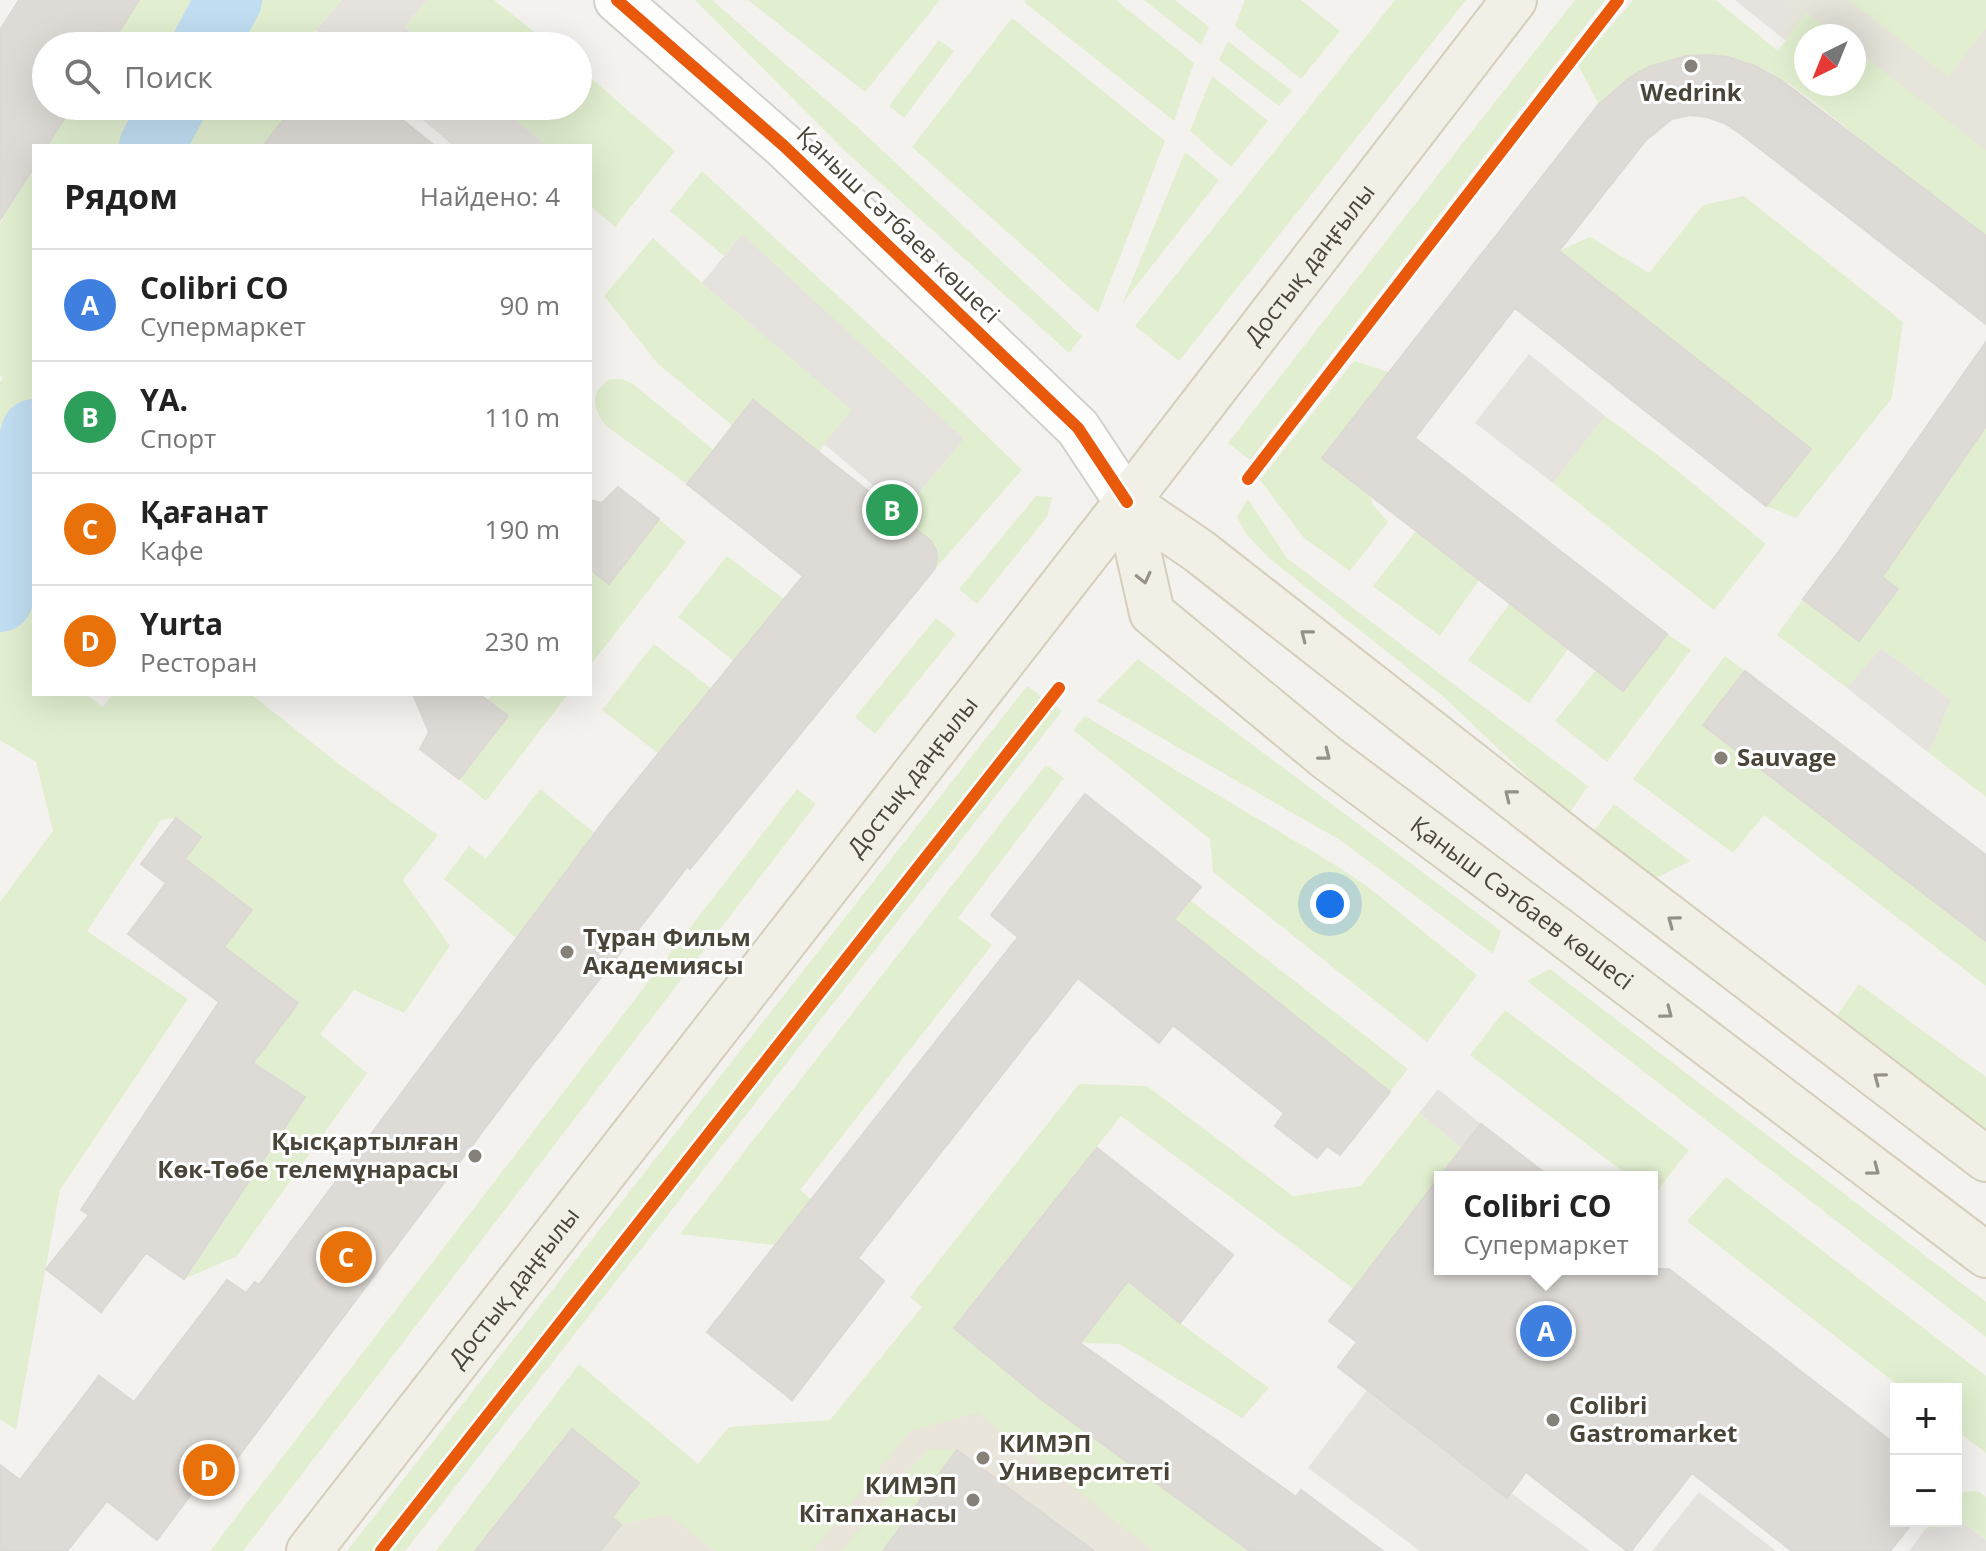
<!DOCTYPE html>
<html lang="ru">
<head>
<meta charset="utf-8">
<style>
  body { margin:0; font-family:"Open Sans",sans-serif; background:#f2f2f2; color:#222 }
  .controls { position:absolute; right:24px; bottom:24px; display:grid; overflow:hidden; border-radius:0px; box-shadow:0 8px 32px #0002 }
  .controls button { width:72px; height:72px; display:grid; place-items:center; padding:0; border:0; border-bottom:2px solid #e0e0e0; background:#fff; color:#222; font:40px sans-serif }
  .compass { position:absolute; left:1794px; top:24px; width:72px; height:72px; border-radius:50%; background:#fff; box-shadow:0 8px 32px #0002; rotate:223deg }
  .you { position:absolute; left:1330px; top:904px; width:28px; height:28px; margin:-20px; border:6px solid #fff; border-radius:50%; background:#1a73e8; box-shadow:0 0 0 12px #1a73e833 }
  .badge { display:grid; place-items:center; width:52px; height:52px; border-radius:50%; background:#b45309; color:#fff; font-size:26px; font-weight:700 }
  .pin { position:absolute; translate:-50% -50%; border:4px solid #fff; box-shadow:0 2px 8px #0006 }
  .popup { position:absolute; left:1434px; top:1171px; width:224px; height:104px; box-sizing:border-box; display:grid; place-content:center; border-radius:0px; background:#fff; filter:drop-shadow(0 2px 6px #0005); font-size:26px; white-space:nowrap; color:#767676 }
  .popup b { font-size:30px; color:#222 }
  .popup::after { content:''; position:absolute; left:50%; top:100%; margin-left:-16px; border:16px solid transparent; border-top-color:#fff }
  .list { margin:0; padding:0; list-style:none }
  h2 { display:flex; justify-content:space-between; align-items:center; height:104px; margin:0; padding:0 32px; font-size:34px }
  h2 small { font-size:26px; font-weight:400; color:#767676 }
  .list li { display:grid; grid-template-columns:52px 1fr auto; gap:24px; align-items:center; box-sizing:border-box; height:112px; padding:0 32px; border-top:2px solid #e0e0e0 }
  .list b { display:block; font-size:30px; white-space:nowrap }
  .list p { margin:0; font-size:26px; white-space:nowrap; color:#767676 }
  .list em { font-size:26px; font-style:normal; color:#767676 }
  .icon { flex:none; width:44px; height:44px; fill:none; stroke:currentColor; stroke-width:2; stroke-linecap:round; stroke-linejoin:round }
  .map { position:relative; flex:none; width:1986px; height:1551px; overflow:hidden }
  .search { position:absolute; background:#fff; box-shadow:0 8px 32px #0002; left:32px; top:32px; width:560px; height:88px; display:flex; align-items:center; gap:20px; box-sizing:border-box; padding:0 28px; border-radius:44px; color:#767676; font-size:30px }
  .panel { position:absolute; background:#fff; box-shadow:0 8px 32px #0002; left:32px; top:144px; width:560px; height:552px; border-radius:0px }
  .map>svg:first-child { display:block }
  .residential { fill:#e7e4dc }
  .education { fill:#eae5da }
  .green { fill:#e1eecf }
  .parking { fill:#e6e3df }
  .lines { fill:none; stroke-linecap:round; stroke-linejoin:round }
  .river { stroke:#c0ddf1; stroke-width:66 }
  .building { fill:#dedbd6; stroke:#dcd9d4; stroke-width:2 }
  .minor-casing { stroke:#d2d0cb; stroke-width:48 }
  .major-casing { stroke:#d6cebb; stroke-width:48 }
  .minor { stroke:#fdfdfc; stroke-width:44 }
  .major { stroke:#f2efe6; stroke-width:44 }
  .cycleway-casing { stroke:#fff; stroke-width:17 }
  .cycleway { stroke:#e8590c; stroke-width:12 }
  .oneway { stroke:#969187 }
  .poi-dot { fill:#868178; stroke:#fff; stroke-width:3 }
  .labels { text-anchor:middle; stroke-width:6; stroke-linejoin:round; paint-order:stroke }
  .poi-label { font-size:24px; font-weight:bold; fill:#4b4439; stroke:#fff; text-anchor:start }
  .street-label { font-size:24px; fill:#4b4439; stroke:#fff }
</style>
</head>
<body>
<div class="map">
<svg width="1986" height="1551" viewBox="0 0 1986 1551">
  <rect width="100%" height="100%" fill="#f4f2ee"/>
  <path class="residential" d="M 1735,0 L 1986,0 L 1986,201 L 1854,84 L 1854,36 L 1806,36 L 1806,57 Z"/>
  <path class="education" d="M 954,1328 L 1042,1400 L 1256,1551 L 766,1551 Z
    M 639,1483 L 751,1551 L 600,1551 Z"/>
  <path class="green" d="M 139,0 L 342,0 L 302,46 L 258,46 L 263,35 L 256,46 L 110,46 Z
    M 427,0 L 494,0 L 552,46 L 428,46 L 405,27 Z
    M 695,0 L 712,0 L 856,126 L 1082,336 L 1069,353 L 846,152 Z
    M 748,0 L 940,0 L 865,92 Z
    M 1026,0 L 1116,0 L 1194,63 L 1174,121 L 1024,2 Z
    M 1144,0 L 1175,0 L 1209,27 L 1201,45 Z
    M 1245,0 L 1301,0 L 1340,31 L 1301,79 L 1235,26 Z
    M 1395,0 L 1466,0 L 1179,361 L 1135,326 Z
    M 1575,0 L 1605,0 L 1250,460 L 1228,443 Z
    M 1633,0 L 1716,0 L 1778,51 L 1806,12 L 1837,36 L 1806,36 L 1806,84 L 1854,84 L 1854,49 L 1986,150 L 1986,236 C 1944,203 1902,171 1860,139 C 1827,113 1794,82 1755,65 C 1696,41 1643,62 1599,104 L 1578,65 Z
    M 1848,0 L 1986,0 L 1986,28 L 1948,77 Z
    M 1012,18 L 1165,141 L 1098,313 L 912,147 Z
    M 939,40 L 954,51 L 904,118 L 889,106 Z
    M 1228,41 L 1292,91 L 1279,106 L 1219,60 Z
    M 578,67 L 675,151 L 615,227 L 590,206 L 590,146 L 547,146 L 499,106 L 578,106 Z
    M 1212,76 L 1268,121 L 1231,167 L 1190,131 Z
    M 72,106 L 275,106 L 287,115 L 263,146 L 47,146 Z
    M 1185,152 L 1219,180 L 1122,304 Z
    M 34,167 L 34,694 L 85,694 L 103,707 L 113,694 L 251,694 L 339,764 L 438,835 L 403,880 L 450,946 L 404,1013 L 354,990 L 320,1034 L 367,1073 L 237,1256 L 184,1279 L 305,1097 L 220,1041 L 239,1017 L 270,1041 L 298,1003 L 224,947 L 252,910 L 185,859 L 201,837 L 176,818 L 161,820 L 87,931 L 188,999 L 60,1190 L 16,1430 L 0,1419 L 0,902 L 53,831 L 36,762 L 0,740 L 0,383 L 3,377 L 0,376 L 0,224 L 8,208 Z
    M 702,171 L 924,375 L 1022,470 L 929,576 C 948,546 921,532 900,516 L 964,439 L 741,235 L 724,256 L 670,211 Z
    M 1744,196 L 1903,322 L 1892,398 L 1796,518 L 1766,506 L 1811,449 L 1559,251 L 1590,237 L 1649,273 L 1703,205 Z
    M 653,238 L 702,283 L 853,410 L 819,452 L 754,401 L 733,426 L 658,364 L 604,296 Z
    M 1354,361 L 1389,372 L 1322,458 L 1370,496 L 1373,505 L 1388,522 L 1350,571 L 1304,538 L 1260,480 Z
    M 610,379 L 622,379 L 633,384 L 714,450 L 687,484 L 606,426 C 592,407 589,393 610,379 Z
    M 1605,416 L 1664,460 L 1766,544 L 1714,610 L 1553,483 Z
    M 1986,426 L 1986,797 L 1929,753 L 1951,700 L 1881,648 L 1847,688 L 1777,635 L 1803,599 L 1859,641 L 1898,590 L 1882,577 Z
    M 1036,496 L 1052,497 L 1047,517 L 977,604 L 959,589 Z
    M 1248,499 L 1287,558 L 1588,786 L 1568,815 L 1445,698 L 1269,558 L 1246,534 L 1237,517 Z
    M 659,519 L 686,542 L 590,666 L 590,571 L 591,570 L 610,584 Z
    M 1416,531 L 1479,580 L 1440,636 L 1373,586 Z
    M 727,556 L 784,599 L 734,661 L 678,617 Z
    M 1510,603 L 1568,649 L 1529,703 L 1468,660 Z
    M 936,618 L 956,634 L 875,734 L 855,717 Z
    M 1667,634 L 1691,650 L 1607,762 L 1555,721 L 1596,670 L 1623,691 Z
    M 654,644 L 712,689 L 659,754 L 602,710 Z
    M 1725,656 L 1745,671 L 1703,725 L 1986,941 L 1986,986 L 1764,815 L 1733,853 L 1633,779 Z
    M 1138,659 L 1501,931 L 1493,954 L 1340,840 L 1097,701 Z
    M 1027,686 L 1062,711 L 405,1551 L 347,1551 Z
    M 493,694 L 568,694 L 486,801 L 459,779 L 507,716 L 487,700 Z
    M 1085,716 L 1337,866 L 1368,887 L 1477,975 L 1427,1042 L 1213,872 L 1210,839 L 1073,730 Z
    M 1046,765 L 1064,778 L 958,918 L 992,945 L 800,1190 L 812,1200 L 776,1245 L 680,1234 Z
    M 540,789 L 595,833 L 516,938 L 444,879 L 469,846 L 486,859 Z
    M 797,789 L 816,804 L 243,1551 L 210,1551 Z
    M 1614,804 L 1690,861 L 1654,879 L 1592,833 Z
    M 1190,900 L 1408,1069 L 1390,1092 L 1174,919 Z
    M 1550,969 L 1986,1302 L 1986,1337 L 1527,981 Z
    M 1859,984 L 1986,1077 L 1986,1130 L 1835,1018 Z
    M 1505,1010 L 1689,1150 L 1654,1195 L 1652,1194 L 1652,1177 L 1630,1177 L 1470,1055 Z
    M 1079,1084 L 1147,1086 L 1293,1196 L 1361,1186 L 1419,1113 L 1462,1148 L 1354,1289 L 1121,1116 L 954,1328 L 1042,1400 L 1256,1551 L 1154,1551 L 978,1413 L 910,1431 L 813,1551 L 715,1551 L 668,1514 L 621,1525 L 612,1517 L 639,1483 L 572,1429 L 475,1551 L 436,1551 L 579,1364 L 698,1464 L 729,1427 L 830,1420 L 922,1307 L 910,1297 Z
    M 1726,1177 L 1986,1376 L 1986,1453 L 1956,1430 L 1956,1389 L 1903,1389 L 1687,1221 Z
    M 1128,1281 L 1180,1323 L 1269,1388 L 1242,1418 L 1120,1344 L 1080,1343 Z
    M 928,1449 L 957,1450 L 883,1551 L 841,1551 Z
    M 1978,1491 L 1986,1497 L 1986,1540 L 1963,1523 L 1925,1530 L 1933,1521 L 1956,1521 L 1957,1492 Z"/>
  <path class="parking" d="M 342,0 L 427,0 L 405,27 L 428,46 L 334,46 L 316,30 Z
    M 1735,0 L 1781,0 L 1794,10 L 1778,34 Z
    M 406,106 L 499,106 L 547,146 L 454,146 Z
    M 742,234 L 964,439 L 904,511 L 824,444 L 852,410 L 702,283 Z
    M 1529,354 L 1605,416 L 1553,483 L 1475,423 Z
    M 1881,648 L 1951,700 L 1929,753 L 1847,688 Z
    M 1438,1089 L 1481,1124 L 1462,1148 L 1419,1113 Z
    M 1367,1390 L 1507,1498 L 1511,1493 L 1590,1551 L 1420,1551 L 1308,1468 Z
    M 1699,1492 L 1776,1551 L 1652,1551 Z
    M 1963,1523 L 1986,1540 L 1986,1551 L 1909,1551 L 1925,1530 Z"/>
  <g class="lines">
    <path class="river" d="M 204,46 L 229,0
      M 152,146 L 173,106
      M 0,599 L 17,494 L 34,432"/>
  </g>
  <path class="building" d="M 19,0 L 139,0 L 110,46 L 46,46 L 46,106 L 72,106 L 47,146 L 34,146 L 34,167 L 0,220 L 0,30 Z
    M 1707,55 L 1728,57 L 1755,66 L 1781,80 L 1986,236 L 1986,324 L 1741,134 L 1724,123 L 1707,117 L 1690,115 L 1672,119 L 1646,140 L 1559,251 L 1811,449 L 1766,506 L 1515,308 L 1415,438 L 1667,634 L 1623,691 L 1322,458 L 1599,104 L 1632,76 L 1649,67 L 1686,56 Z
    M 294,106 L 385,106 L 435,146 L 263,146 Z
    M 1986,342 L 1986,426 L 1882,577 L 1898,589 L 1859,641 L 1803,599 L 1842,547 Z
    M 753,400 L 931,541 L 936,550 L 937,560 L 935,568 L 929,576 L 690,869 L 687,867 L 531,1067 L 207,1498 L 195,1489 L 157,1540 L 107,1501 L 67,1551 L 0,1551 L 0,1465 L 20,1480 L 99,1376 L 134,1402 L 227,1280 L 246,1293 L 255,1282 L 259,1285 L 606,818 L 803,576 L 687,484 Z
    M 618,487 L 659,519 L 609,584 L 590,569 L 590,500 L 602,503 Z
    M 1745,671 L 1986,855 L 1986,941 L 1703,725 Z
    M 413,694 L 479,694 L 508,716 L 459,779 L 420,749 L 429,732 Z
    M 1085,794 L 1201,887 L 1174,919 L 1390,1092 L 1340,1155 L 1327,1146 L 1317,1158 L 1275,1126 L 1284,1113 L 1173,1025 L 1159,1043 L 1078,978 L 858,1258 L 884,1281 L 792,1400 L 707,1332 L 1018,937 L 991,915 Z
    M 176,818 L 201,837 L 185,859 L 252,910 L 224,947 L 298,1003 L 253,1063 L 305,1097 L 184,1279 L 146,1253 L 101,1312 L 46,1269 L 89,1215 L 81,1210 L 219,1002 L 128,934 L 166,883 L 141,864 Z
    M 1481,1124 L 1550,1177 L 1440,1177 L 1440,1269 L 1669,1269 L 1896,1445 L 1896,1521 L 1914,1521 L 1890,1551 L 1792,1551 L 1692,1473 L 1631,1551 L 1627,1551 L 1526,1472 L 1507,1498 L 1338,1367 L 1357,1342 L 1329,1321 L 1462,1148 Z
    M 1097,1148 L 1233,1255 L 1180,1323 L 1128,1281 L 1080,1343 L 1296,1497 L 1301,1490 L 1383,1551 L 1250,1551 L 1042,1400 L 954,1328 Z
    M 572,1429 L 639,1483 L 612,1517 L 621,1525 L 600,1551 L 475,1551 Z
    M 957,1450 L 1094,1551 L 883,1551 Z"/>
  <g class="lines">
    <g class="minor-casing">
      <path id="minor" d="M 617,0 L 784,146 L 1078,428 L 1127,502"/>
    </g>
    <g class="major-casing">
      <g id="major">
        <path id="s1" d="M 1127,502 L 1152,613 L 1326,757 L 1558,930 L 1986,1255"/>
        <path d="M 1127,502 L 1199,551 L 1572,843 L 1986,1159"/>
        <path id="s2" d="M 309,1551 L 1127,502 L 1514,0"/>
      </g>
    </g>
    <use href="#minor" class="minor"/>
    <use href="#major" class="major"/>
    <g class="cycleway-casing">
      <path id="cycleway" d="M 617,0 L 784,146 L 1078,428 L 1127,502
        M 1248,479 L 1618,0
        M 381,1551 L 1059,688"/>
    </g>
    <use href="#cycleway" class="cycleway"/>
  </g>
  <defs><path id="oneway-chevron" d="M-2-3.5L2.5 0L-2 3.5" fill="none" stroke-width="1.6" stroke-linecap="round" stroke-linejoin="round" transform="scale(2)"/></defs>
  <g class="oneway">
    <use href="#oneway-chevron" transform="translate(1144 578) rotate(77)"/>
    <use href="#oneway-chevron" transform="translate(1306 635) rotate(-142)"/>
    <use href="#oneway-chevron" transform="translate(1325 755) rotate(38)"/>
    <use href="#oneway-chevron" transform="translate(1510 795) rotate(-142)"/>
    <use href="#oneway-chevron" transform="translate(1673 921) rotate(-143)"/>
    <use href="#oneway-chevron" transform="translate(1667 1013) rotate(37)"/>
    <use href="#oneway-chevron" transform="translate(1879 1078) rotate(-143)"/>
    <use href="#oneway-chevron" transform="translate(1874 1170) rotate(37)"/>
  </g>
  <g class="poi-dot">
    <circle cx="1691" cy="66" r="8"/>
    <circle cx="1721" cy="758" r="8"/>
    <circle cx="567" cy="952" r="8"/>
    <circle cx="475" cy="1156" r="8"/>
    <circle cx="1553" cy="1420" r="8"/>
    <circle cx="983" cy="1458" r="8"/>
    <circle cx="973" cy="1500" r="8"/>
  </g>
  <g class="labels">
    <g class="poi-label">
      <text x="1691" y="101" text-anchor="middle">Wedrink</text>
      <text x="1737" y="766">Sauvage</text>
      <text x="583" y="946">Тұран Фильм<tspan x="583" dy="28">Академиясы</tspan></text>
      <text x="459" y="1150" text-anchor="end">Қысқартылған<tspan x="459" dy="28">Көк-Төбе телемұнарасы</tspan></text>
      <text x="1569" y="1414">Colibri<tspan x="1569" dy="28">Gastromarket</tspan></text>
      <text x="999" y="1452">КИМЭП<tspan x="999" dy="28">Университеті</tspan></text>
      <text x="957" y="1494" text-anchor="end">КИМЭП<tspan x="957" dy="28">Кітапханасы</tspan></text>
    </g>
    <g class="street-label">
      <text transform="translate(898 225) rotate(44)" y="8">Қаныш Сәтбаев көшесі</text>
      <text dy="8" stroke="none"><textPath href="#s2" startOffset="1630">Достық даңғылы</textPath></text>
      <text dy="8" stroke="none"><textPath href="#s2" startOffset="982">Достық даңғылы</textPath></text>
      <text dy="8" stroke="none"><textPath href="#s1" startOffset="584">Қаныш Сәтбаев көшесі</textPath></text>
      <text dy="8" stroke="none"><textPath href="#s2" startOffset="334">Достық даңғылы</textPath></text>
    </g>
  </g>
</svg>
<div class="controls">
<button>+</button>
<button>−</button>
</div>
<svg class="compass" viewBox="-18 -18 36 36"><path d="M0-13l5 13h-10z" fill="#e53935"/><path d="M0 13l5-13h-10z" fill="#767676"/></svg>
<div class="you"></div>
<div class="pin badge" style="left:1546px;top:1331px;background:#3f7fe0">A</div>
<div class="popup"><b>Colibri СО</b>Супермаркет</div>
<div class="pin badge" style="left:892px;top:510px;background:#2e9e5b">B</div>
<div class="pin badge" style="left:346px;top:1257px;background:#e8710a">C</div>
<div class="pin badge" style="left:209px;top:1470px;background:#e8710a">D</div>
<div class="search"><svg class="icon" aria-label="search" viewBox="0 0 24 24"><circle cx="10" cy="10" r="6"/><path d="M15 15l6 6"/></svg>Поиск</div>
<section class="panel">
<h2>Рядом<small>Найдено: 4</small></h2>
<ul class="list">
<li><span class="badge" style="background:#3f7fe0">A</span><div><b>Colibri СО</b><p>Супермаркет</p></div><em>90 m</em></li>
<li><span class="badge" style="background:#2e9e5b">B</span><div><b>YA.</b><p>Спорт</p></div><em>110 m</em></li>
<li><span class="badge" style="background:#e8710a">C</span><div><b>Қағанат</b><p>Кафе</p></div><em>190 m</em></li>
<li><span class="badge" style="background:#e8710a">D</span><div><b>Yurta</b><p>Ресторан</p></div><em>230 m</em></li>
</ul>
</section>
</div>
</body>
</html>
